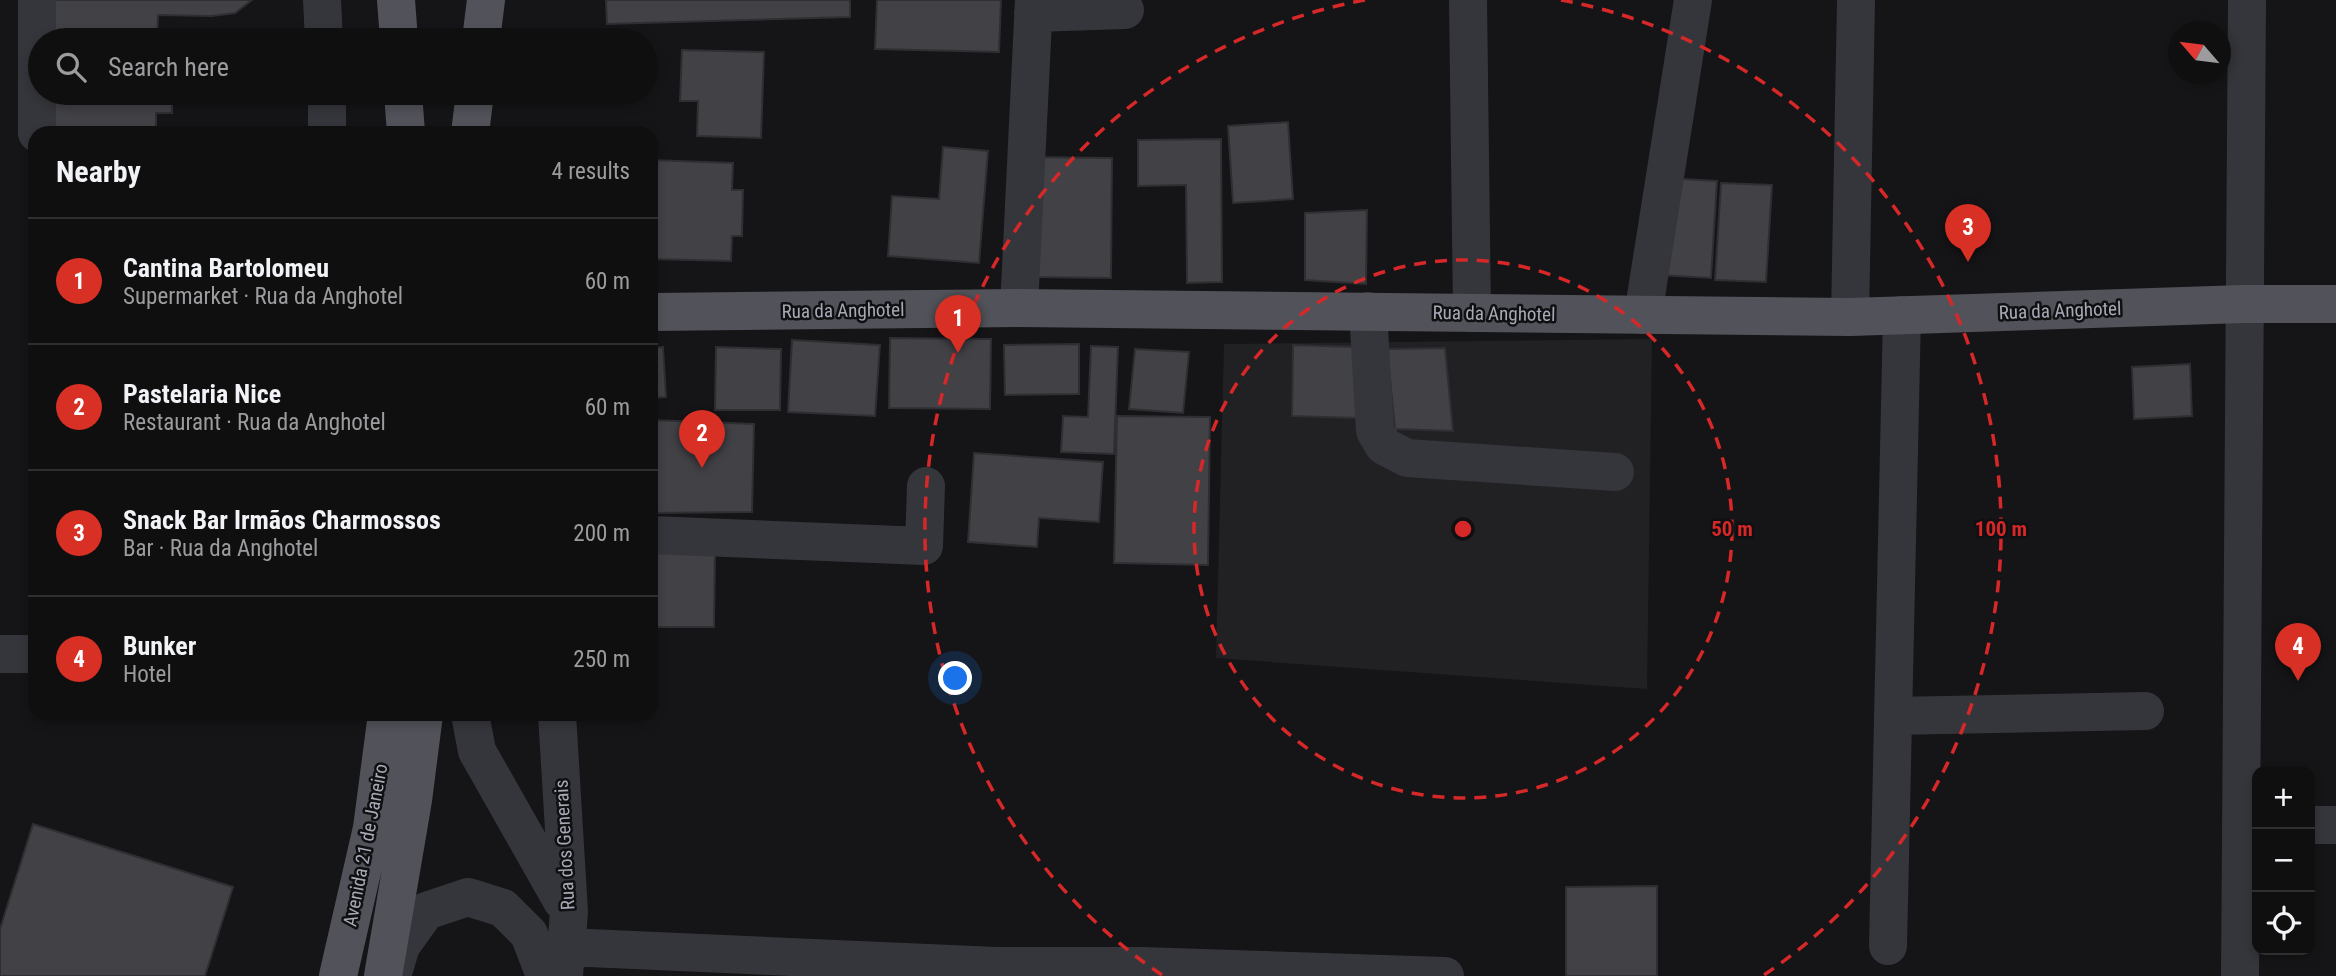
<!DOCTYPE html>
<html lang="en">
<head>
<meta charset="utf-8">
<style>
  body { margin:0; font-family:"Roboto Condensed",sans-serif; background:#1e1d1e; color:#f1f3f6 }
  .controls { position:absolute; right:21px; bottom:21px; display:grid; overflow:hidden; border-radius:14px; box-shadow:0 4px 10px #0003 }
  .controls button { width:63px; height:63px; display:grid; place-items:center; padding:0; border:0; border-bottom:2px solid #302f30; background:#100f10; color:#f1f3f6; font:35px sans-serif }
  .compass { position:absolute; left:2168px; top:21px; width:63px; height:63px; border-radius:50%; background:#100f10; box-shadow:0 4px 10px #0003; rotate:298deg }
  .you { position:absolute; left:956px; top:679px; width:24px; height:24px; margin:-18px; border:5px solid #fff; border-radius:50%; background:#1a73e8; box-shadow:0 0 0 10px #1a73e833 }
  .badge { display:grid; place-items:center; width:46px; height:46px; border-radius:50%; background:#d93025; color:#fff; font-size:23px; font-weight:700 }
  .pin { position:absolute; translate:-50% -58px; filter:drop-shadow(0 2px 4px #0008) }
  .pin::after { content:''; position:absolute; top:37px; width:24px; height:21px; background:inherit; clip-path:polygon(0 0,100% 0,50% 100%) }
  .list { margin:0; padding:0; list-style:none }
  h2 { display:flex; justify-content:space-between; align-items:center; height:91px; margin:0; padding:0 28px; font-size:30px }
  h2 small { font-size:23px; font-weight:400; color:#9c9c9f }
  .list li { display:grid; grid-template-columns:46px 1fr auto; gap:21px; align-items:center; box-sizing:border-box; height:126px; padding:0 28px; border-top:2px solid #302f30 }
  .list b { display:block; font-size:26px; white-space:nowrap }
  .list p { margin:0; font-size:23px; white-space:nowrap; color:#9c9c9f }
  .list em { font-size:23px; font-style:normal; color:#9c9c9f }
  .icon { flex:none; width:38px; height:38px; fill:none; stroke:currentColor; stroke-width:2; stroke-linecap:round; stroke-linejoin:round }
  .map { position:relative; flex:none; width:2336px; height:976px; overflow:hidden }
  .search { position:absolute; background:#100f10; box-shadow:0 4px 10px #0003; left:28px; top:28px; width:630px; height:77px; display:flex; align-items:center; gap:18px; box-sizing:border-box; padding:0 24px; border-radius:38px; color:#9c9c9f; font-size:26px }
  .panel { position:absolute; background:#100f10; box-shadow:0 4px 10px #0003; left:28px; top:126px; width:630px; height:595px; border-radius:21px }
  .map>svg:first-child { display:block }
  .built { fill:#212023 }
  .building { fill:#414146; stroke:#2f2e32; stroke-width:2 }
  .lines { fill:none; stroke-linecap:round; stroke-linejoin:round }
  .minor { stroke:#35363b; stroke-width:38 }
  .major { stroke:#52535a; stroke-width:38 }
  .ring { fill:none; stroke:#d62828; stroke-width:3.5; stroke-dasharray:12 9 }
  .labels { text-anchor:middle; stroke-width:5; stroke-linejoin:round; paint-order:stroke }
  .street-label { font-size:19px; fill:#a7aab6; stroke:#100f11 }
  .centre { fill:#d62828; stroke:#100f11; stroke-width:3.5 }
  .ring-label { font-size:21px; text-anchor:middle; font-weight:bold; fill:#d62828; stroke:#100f11; stroke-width:5; stroke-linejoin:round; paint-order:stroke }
</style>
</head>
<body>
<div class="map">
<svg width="2336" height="976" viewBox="0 0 2336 976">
  <rect width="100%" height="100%" fill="#151416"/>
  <path class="built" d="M 1652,339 L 1647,689 L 1216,658 L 1224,344 Z"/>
  <path class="building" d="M 40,0 L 252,0 L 235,13 L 212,16 L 158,15 L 157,40 L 41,40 Z
    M 606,0 L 850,0 L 850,17 L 607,24 Z
    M 877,0 L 1001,0 L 999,52 L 875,49 Z
    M 682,50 L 764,52 L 761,138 L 697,136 L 698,101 L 680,101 Z
    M 41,93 L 172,93 L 172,113 L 156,113 L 156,133 L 41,133 Z
    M 1288,122 L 1293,199 L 1233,203 L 1228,126 Z
    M 1221,139 L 1222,282 L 1187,283 L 1186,185 L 1138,186 L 1138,140 Z
    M 943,147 L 988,151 L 979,263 L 888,256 L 892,196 L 939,199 Z
    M 1029,157 L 1112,158 L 1111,278 L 1028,277 Z
    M 651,160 L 733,163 L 732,190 L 743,190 L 742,236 L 732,236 L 731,261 L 651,259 Z
    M 1666,178 L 1717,181 L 1711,278 L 1660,275 Z
    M 1721,183 L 1772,185 L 1766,282 L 1715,280 Z
    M 1367,210 L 1366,284 L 1305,280 L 1305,213 Z
    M 890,338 L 991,339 L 990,409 L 889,408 Z
    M 792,340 L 880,345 L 875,416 L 788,412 Z
    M 1079,344 L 1079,394 L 1005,395 L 1004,345 Z
    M 1293,345 L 1357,347 L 1356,418 L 1292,416 Z
    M 1091,346 L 1118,347 L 1114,454 L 1061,452 L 1063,416 L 1088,417 Z
    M 663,347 L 666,397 L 651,398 L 651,348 Z
    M 716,347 L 781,349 L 780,410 L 715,410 Z
    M 1445,348 L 1453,431 L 1395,429 L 1387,349 Z
    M 1135,349 L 1189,352 L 1183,413 L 1129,409 Z
    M 2190,364 L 2192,416 L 2134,419 L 2132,367 Z
    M 1117,416 L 1210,417 L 1208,565 L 1114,563 Z
    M 651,420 L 754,424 L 752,512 L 651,513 Z
    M 974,453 L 1103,462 L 1099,522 L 1039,518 L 1037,547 L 968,542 Z
    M 651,549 L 715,549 L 714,627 L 651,627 Z
    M 33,824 L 233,887 L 205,976 L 0,976 L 0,929 Z
    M 1657,886 L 1657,976 L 1566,976 L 1566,887 Z"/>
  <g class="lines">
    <path class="minor" d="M 37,0 L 37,133
      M 322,0 L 324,40
      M 1468,0 L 1472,313
      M 1033,13 L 1125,10
      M 327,93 L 327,133
      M 1019,308 L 1034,0
      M 1368,311 L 1375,431 L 1384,446 L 1407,458 L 1615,472
      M 1643,315 L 1693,0
      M 1850,317 L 1856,0
      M 651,535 L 924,546 L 926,486
      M 0,654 L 35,654
      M 470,714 L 477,751 L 562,901
      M 557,714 L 569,912 L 564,976
      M 1893,716 L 2145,711
      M 2310,825 L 2336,825
      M 1888,946 L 1902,315
      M 566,947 L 996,966 L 1143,966 L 1445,976
      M 392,976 L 401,946 L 426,911 L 468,897 L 503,908 L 529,934 L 545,976
      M 2240,976 L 2247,0"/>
    <path class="major" d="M 396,0 L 399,40
      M 481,40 L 486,0
      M 403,93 L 406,133
      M 470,133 L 475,93
      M 651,312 L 1019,308 L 1850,317 L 2243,304 L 2336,304
      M 338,976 L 372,828 L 387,714
      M 383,976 L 413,800 L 424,714"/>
  </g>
  <g class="ring">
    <circle cx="1463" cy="529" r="269"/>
    <path d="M1162 975A538 538 0 0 1 1365 0M1561 0A538 538 0 0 1 1764 975"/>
  </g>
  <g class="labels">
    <g class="street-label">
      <text transform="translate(843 310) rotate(-1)" y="7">Rua da Anghotel</text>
      <text transform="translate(2060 310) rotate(-2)" y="7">Rua da Anghotel</text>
      <text transform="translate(1494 313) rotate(1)" y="7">Rua da Anghotel</text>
      <text transform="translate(365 845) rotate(-79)" y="7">Avenida 21 de Janeiro</text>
      <text transform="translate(564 845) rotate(-93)" y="7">Rua dos Generais</text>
    </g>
  </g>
  <circle cx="1463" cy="529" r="10" class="centre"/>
  <g class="ring-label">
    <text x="1732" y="536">50 m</text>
    <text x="2001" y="536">100 m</text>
  </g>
</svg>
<div class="controls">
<button>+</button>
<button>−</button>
<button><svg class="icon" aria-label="locate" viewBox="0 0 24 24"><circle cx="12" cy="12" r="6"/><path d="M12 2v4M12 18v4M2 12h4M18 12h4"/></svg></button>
</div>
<svg class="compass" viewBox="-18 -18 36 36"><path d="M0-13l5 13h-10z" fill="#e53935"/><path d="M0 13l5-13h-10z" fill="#9c9c9f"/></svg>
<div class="you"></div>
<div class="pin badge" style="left:958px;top:353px">1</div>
<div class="pin badge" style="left:702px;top:468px">2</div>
<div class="pin badge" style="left:1968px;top:262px">3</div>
<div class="pin badge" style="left:2298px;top:681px">4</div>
<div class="search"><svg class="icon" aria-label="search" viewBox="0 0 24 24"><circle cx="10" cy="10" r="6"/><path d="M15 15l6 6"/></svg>Search here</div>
<section class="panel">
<h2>Nearby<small>4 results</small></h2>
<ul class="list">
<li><span class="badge">1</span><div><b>Cantina Bartolomeu</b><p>Supermarket · Rua da Anghotel</p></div><em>60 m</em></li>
<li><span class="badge">2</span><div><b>Pastelaria Nice</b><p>Restaurant · Rua da Anghotel</p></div><em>60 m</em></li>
<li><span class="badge">3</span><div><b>Snack Bar Irmãos Charmossos</b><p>Bar · Rua da Anghotel</p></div><em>200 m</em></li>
<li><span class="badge">4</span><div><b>Bunker</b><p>Hotel</p></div><em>250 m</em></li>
</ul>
</section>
</div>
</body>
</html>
